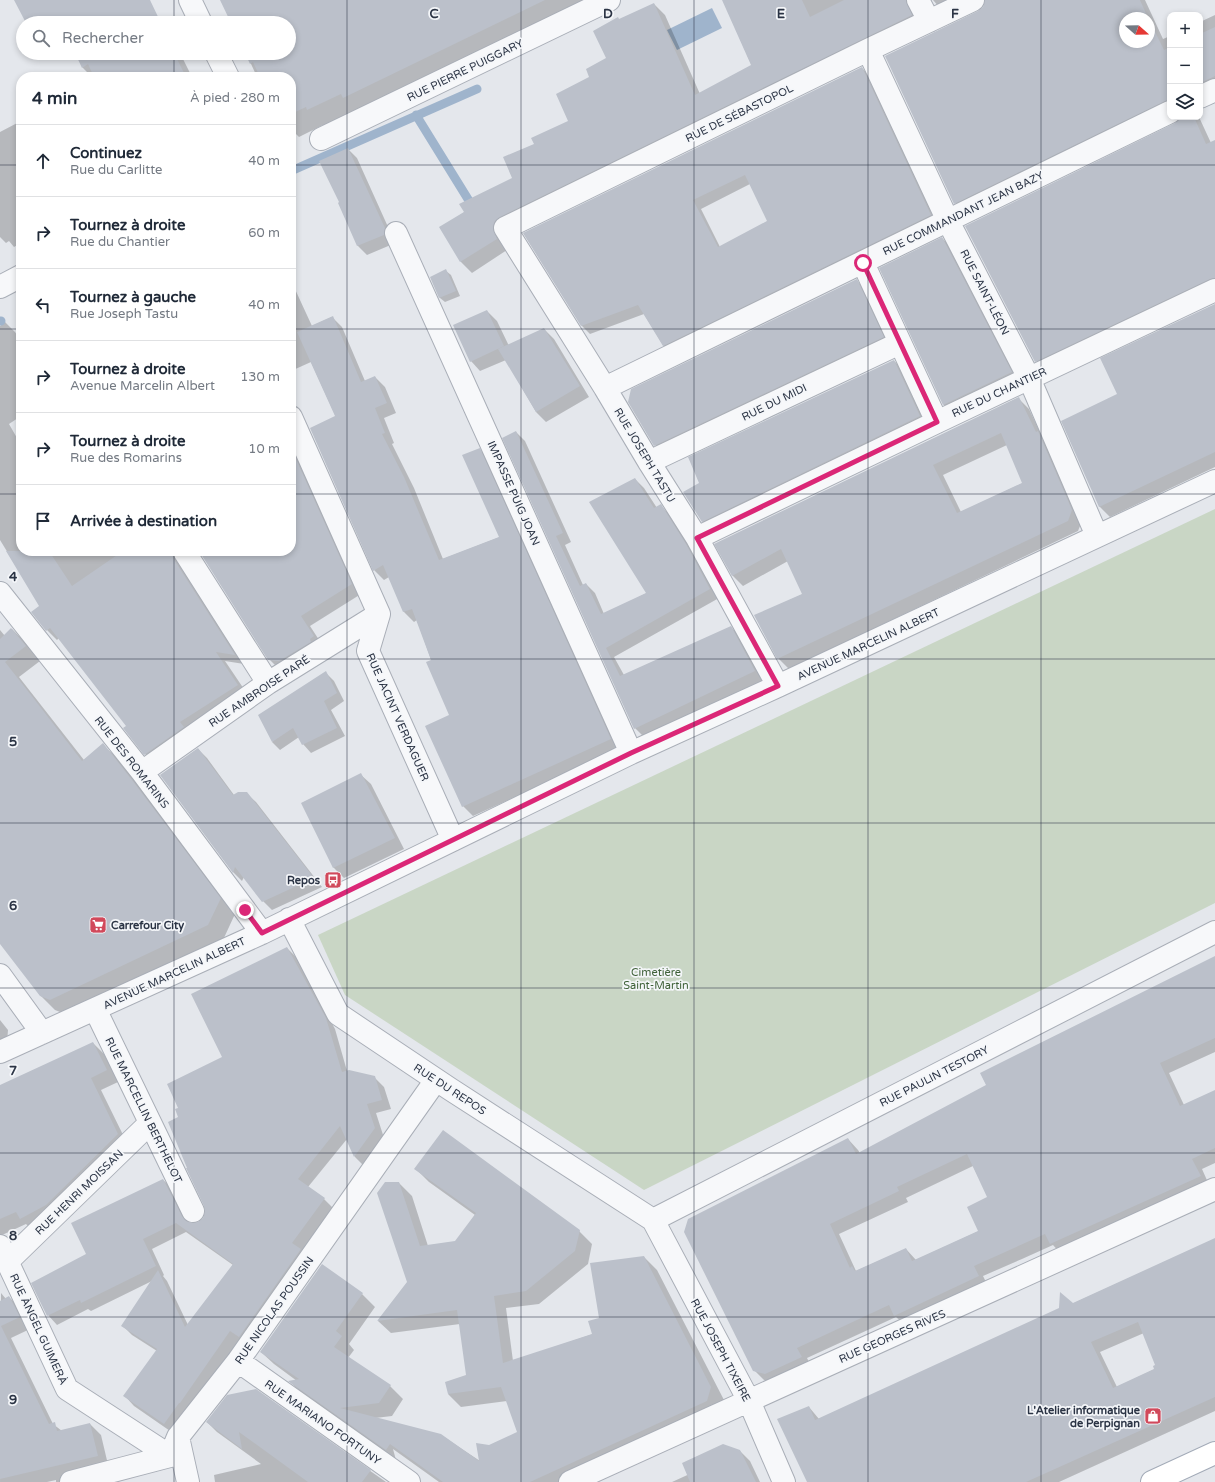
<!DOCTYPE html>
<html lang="fr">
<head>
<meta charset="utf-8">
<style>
  body { margin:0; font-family:"Varela Round",sans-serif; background:#f2f2f3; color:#1f2937 }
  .controls { position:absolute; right:12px; top:12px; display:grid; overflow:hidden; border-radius:8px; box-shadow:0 2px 6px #0003 }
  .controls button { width:36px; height:36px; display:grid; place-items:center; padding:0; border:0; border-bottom:1px solid #e0e1e3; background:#fff; color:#1f2937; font:20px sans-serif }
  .compass { position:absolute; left:1119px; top:12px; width:36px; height:36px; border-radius:50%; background:#fff; box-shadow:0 2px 6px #0003; rotate:110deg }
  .stop { position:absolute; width:12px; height:12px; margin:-9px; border:3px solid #db2777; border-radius:50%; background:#fff }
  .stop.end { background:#db2777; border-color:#fff; box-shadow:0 1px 4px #0008 }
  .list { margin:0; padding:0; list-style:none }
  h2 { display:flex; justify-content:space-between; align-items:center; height:52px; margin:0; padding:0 16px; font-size:17px }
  h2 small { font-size:13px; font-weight:400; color:#747a83 }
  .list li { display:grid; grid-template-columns:26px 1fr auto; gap:12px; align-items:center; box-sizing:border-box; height:72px; padding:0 16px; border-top:1px solid #e0e1e3 }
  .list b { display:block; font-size:15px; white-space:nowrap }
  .list p { margin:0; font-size:13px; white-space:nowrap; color:#747a83 }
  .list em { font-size:13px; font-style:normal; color:#747a83 }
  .icon { flex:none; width:22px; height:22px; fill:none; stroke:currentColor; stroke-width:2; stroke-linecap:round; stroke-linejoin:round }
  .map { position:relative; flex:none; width:1215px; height:1482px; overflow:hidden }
  .search { position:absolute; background:#fff; box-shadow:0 2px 6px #0003; left:16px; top:16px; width:280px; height:44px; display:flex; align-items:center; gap:10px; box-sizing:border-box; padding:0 14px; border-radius:22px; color:#747a83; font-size:15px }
  .panel { position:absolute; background:#fff; box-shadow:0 2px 6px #0003; left:16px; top:72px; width:280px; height:484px; border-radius:16px }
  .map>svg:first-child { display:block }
  .green { fill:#c9d6c5 }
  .water { fill:#9fb4cc }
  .shadow { fill:#0003; fill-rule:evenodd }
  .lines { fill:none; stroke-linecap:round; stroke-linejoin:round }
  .stream { stroke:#9fb4cc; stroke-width:9 }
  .building { fill:#bbc0ca; fill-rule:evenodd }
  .minor-casing { stroke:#a9aeb7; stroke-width:24 }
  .major-casing { stroke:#a3abb8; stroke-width:24 }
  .minor { stroke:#f7f8fa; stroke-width:22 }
  .major { stroke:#fff; stroke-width:22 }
  .route { stroke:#db2777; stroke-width:5 }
  .grid { fill:none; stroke:#2b3445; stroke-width:1; stroke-opacity:0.55 }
  .labels { text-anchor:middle; stroke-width:3.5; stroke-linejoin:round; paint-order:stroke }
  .street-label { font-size:11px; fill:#2b3445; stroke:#f4f6f9 }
  .poi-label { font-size:11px; font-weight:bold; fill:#2b3445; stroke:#f4f6f9; text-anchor:end }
  .park-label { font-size:11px; fill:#3f6138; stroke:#f4f6f9 }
  .grid-label { font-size:13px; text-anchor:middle; font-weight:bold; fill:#2b3445; stroke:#f4f6f9; stroke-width:3.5; stroke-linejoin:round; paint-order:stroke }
</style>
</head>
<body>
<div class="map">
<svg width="1215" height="1482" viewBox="0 0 1215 1482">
  <rect width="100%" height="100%" fill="#e4e7ec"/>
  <path class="green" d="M 1215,509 L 1215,903 L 644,1190 L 345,995 L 318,935 Z"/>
  <path class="water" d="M 712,8 L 722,28 L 677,50 L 667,30 Z"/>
  <path class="shadow" d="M 221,0 L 601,0 L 326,128 L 323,125 L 299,137 L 291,129 L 291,77 L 257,77 L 246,53 L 289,53 L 289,23 L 232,23 Z
    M 723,0 L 923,0 L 922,26 L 511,228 L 507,250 L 472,273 L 461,262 L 441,228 L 513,179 L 535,145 L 569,122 L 590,77 L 607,59 L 619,20 L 654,4 L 665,15 L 700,94 L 752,66 Z
    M 933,0 L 978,0 L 946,15 Z
    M 986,0 L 1145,0 L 1163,39 L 1170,36 L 1170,114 L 966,214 L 955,203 L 979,12 L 984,7 ZM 1125,18 L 1149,18 L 1149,42 L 1125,42 Z
    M 1215,15 L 1215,92 L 1200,100 L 1200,22 Z
    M 76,53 L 182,53 L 185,59 L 183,59 L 192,77 L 92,77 L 83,68 Z
    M 862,68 L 870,76 L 939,223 L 672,354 L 663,345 L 644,314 L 590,334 L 582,326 L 524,234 ZM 750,184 L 768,221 L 720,247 L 701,209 Z
    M 1182,117 L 1199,117 L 1211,143 L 1215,141 L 1215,292 L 1047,372 L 1036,361 L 1176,124 Z
    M 21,121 L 21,243 L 14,247 L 9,241 L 6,243 L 0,237 L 0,132 Z
    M 348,149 L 357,158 L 393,238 L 393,244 L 367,255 L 358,246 L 339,203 Z
    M 942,238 L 952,248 L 1021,382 L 953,414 L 944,405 L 880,268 Z
    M 446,271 L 451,275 L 460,296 L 445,302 L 440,298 L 431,278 Z
    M 856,280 L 868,292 L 895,349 L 667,457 L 655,445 Z
    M 291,284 L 294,287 L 312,326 L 332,317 L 342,327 L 365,381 L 375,377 L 385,387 L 396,413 L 384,418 L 394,443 L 392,444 L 414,488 L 443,559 L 500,537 L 479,449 L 489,459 L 620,749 L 473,816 L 463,806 L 451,716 L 417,620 L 414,622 L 404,612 L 389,577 L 384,580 L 374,570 L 336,417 L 311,362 L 291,371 Z
    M 1215,305 L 1215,467 L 1110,517 L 1099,506 L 1119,395 Z
    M 487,311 L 497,321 L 509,346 L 544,329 L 554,339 L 589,397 L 546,422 L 536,412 L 506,360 L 480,371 L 471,361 Z
    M 5,322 L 15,332 L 21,341 L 21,416 L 9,424 L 21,445 L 21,551 L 186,551 L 244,664 L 225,661 L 248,695 L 155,764 L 145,754 L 124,728 L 127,726 L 59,638 L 57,640 L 47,630 L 41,607 L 0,540 L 0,326 Z
    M 894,361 L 904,370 L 929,426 L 712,531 L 702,521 Z
    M 1018,398 L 1029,409 L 1082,521 L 1078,531 L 789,669 L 778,658 L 755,616 L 803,594 L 788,561 L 743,586 L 733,576 L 716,544 ZM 1007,445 L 1023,483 L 961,512 L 943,475 Z
    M 516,432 L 525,441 L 571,542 L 565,545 L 583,585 L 586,584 L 595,593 L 604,614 L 647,593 L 635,479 L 644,488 L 657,508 L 661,506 L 670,515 L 695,554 L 719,598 L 614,657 L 624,675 L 731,627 L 740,636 L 764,680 L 644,737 L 635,728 L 504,439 Z
    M 291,444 L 361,594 L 310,626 L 323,646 L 279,669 L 269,659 L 200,551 L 291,551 Z
    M 12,629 L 26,643 L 40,661 L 19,677 L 84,760 L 103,745 L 118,759 L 147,795 L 235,914 L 223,940 L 65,1014 L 55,1010 L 40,995 L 0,941 L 0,630 L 5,636 Z
    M 326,673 L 334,681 L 344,701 L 331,710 L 345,736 L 311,753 L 303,744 L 299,737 L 280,750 L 272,742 Z
    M 198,749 L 207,758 L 234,795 L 246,793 L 256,802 L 322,887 L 272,910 L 263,901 L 244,877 L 242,881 L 233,872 L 161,775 Z
    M 361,775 L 371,784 L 404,849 L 344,878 L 334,868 L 302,803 Z
    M 287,948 L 297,958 L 335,1029 L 347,1071 L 374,1077 L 384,1087 L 391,1109 L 376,1113 L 384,1138 L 364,1166 L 355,1157 L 347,1139 L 308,1187 L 324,1199 L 333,1208 L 249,1346 L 240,1339 L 190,1412 L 173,1433 L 134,1406 L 125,1396 L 157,1351 L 132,1335 L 123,1326 L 152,1281 L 91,1311 L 88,1309 L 57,1325 L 48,1315 L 87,1254 L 163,1180 L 173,1189 L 189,1223 L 199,1223 L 204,1219 L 206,1212 L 179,1117 L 179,1108 L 224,1058 ZM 186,1232 L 233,1265 L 188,1325 L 167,1281 L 163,1276 L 164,1275 L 152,1249 Z
    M 1215,957 L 1215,1052 L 1169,1073 L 1184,1105 L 1215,1091 L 1215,1163 L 1202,1169 L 1210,1187 L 1061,1254 L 1053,1245 L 1022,1259 L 983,1276 L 988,1286 L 905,1325 L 896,1317 L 807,1358 L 812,1368 L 776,1384 L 764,1380 L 754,1370 L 848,1139 L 858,1150 L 860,1153 L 988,1086 ZM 973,1166 L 989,1198 L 979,1231 L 916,1260 L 906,1249 L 856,1271 L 839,1234 L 908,1202 L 906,1198 Z
    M 0,1020 L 8,1030 L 7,1043 L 0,1047 Z
    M 93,1043 L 104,1054 L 118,1082 L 101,1090 L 128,1145 L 32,1230 L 26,1224 L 0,1236 L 0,1086 Z
    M 416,1169 L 579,1231 L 592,1244 L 588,1264 L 539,1304 L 506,1308 L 513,1361 L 593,1334 L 600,1318 L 644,1257 L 657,1270 L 724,1400 L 571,1482 L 439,1482 L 393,1449 L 396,1460 L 303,1394 L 290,1382 L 297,1381 L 274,1364 L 261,1352 L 362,1294 L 375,1307 L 349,1344 L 354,1350 L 348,1358 L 390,1386 L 403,1399 L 392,1416 L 375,1418 L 441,1435 L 480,1461 L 490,1446 L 518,1433 L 507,1401 L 461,1407 L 448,1394 L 468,1376 L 460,1324 L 391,1333 L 378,1321 L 408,1282 L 399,1183 L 412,1196 L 428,1246 L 456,1242 L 475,1215 L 429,1182 Z
    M 1215,1239 L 1215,1411 L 1059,1482 L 809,1482 L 809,1407 L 819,1419 ZM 1144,1333 L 1157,1365 L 1155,1369 L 1117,1387 L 1100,1352 Z
    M 1,1293 L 6,1299 L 9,1297 L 20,1308 L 30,1329 L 11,1338 L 53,1424 L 62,1431 L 90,1424 L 101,1435 L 110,1473 L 77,1482 L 56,1482 L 56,1480 L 47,1482 L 0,1482 Z
    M 255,1390 L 386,1482 L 215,1482 L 214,1475 L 261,1464 L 217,1432 L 207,1422 Z
    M 740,1451 L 750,1461 L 760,1482 L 672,1482 Z"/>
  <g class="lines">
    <path class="stream" d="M 416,115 L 471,204
      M 291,171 L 477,89
      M 0,321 L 1,321"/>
  </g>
  <path class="building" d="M 14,0 L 150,0 L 161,23 L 26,23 Z
    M 220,0 L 545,0 L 343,98 L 341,94 L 307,110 L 306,107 L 291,114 L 291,77 L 260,77 L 253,62 L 250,64 L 245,53 L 289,53 L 289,23 L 231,23 Z
    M 722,0 L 802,0 L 810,17 L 844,0 L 906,0 L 912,15 L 500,217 L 495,221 L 493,228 L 497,239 L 460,262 L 439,227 L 464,212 L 459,204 L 512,178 L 503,157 L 534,144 L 531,138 L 568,121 L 556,94 L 589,77 L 586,69 L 606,58 L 593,31 L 618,17 L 619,19 L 654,3 L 695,95 L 751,65 Z
    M 985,0 L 1140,0 L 1148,18 L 1125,18 L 1125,42 L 1149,42 L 1149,20 L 1164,50 L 1170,47 L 1170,100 L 1165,101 L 954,204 L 885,56 L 978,11 L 983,7 Z
    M 1215,27 L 1215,76 L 1200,83 L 1200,34 Z
    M 75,53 L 174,53 L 186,77 L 94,77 L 88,64 L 82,68 Z
    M 862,67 L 931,215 L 663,346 L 638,305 L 581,326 L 523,233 ZM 745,175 L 767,221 L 718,247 L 693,200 Z
    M 1181,117 L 1194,117 L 1206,144 L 1215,140 L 1215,278 L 1210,279 L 1035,362 L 965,226 L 1175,123 Z
    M 348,148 L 385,228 L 384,235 L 357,246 L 338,203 L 339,202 L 319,161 Z
    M 942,237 L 1012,372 L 943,405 L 879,268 Z
    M 446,269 L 456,291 L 439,298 L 430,277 Z
    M 857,279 L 884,337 L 654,446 L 628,402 L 631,389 Z
    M 1215,304 L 1215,452 L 1099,507 L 1061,421 L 1117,394 L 1100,358 Z
    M 487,310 L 504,346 L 470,362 L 453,325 Z
    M 333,316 L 361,382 L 375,376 L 387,403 L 375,408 L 385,433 L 382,434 L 404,477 L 439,560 L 499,537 L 462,455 L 480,448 L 611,739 L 462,807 L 425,726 L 449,715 L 426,662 L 431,660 L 412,609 L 403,612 L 383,565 L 373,571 L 310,428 L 335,416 L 297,332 Z
    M 544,328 L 580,386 L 536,412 L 498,349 Z
    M 894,360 L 920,416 L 702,522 L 683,492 L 699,483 L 688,457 Z
    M 1019,397 L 1036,432 L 1038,431 L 1072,510 L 1068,521 L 777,659 L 754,615 L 802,594 L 781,549 L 732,576 L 714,544 ZM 1001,433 L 1022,483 L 957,513 L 933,465 Z
    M 516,431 L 563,533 L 556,536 L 580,586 L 586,583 L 601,614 L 646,593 L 589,502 L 635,478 L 654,508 L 661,504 L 686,544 L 710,589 L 606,648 L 620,676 L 731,626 L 755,671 L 634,729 L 502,438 Z
    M 291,448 L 352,584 L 301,616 L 314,636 L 310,639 L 311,642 L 279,661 L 268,660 L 199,551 L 291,551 Z
    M 6,551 L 49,551 L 72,586 L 123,551 L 172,551 L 173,558 L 235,655 L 216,652 L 238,685 L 180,722 L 184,727 L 144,755 L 123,728 L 126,726 L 50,628 L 46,631 L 31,612 L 39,606 Z
    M 11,628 L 26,646 L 5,662 L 31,695 L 82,761 L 103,743 L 132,780 L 221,898 L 208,925 L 50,1000 L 40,996 L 0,944 L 0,639 Z
    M 326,671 L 337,693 L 324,701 L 337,728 L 302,745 L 293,728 L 272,742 L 258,715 Z
    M 198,748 L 233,795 L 238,792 L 247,792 L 314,878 L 262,902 L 235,867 L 233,873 L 160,775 Z
    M 361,773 L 395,838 L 333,868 L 301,803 Z
    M 287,947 L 326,1018 L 342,1072 L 349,1070 L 375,1076 L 382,1100 L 367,1104 L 375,1128 L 354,1157 L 340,1126 L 298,1179 L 325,1198 L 292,1243 L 301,1249 L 239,1337 L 230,1331 L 180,1403 L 179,1403 L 164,1424 L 123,1396 L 157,1349 L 121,1326 L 158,1270 L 185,1327 L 233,1264 L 176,1223 L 143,1239 L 156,1266 L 81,1303 L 80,1300 L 47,1316 L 31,1283 L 86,1254 L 71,1223 L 163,1179 L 182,1216 L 186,1221 L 192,1223 L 198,1222 L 203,1218 L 205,1212 L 204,1206 L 186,1168 L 187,1168 L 168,1122 L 178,1117 L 175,1109 L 178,1108 L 167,1084 L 222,1057 L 191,994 Z
    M 1215,956 L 1215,1038 L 1160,1063 L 1180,1106 L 1215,1090 L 1215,1148 L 1192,1159 L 1201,1176 L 1050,1244 L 1045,1234 L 974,1266 L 979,1276 L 894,1316 L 889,1305 L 797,1348 L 802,1357 L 765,1374 L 753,1371 L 684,1232 L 688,1219 L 848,1138 L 856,1154 L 986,1085 L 980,1073 ZM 967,1154 L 987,1197 L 967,1207 L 978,1231 L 912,1261 L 906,1248 L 855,1271 L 852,1266 L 850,1268 L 830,1224 L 899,1191 L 897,1187 Z
    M 93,1042 L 107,1070 L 91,1078 L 118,1134 L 46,1205 L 20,1219 L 16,1212 L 0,1219 L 0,1085 Z
    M 443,1130 L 580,1230 L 575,1251 L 526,1291 L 494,1296 L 503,1363 L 592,1334 L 588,1321 L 599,1318 L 590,1263 L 644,1256 L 711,1387 L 707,1401 L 530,1482 L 443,1482 L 390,1444 L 386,1450 L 288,1381 L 299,1379 L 260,1352 L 322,1264 L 363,1293 L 336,1331 L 342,1336 L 334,1347 L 391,1385 L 379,1403 L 340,1408 L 441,1434 L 479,1461 L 476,1443 L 489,1445 L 517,1432 L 501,1387 L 448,1394 L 445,1382 L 466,1375 L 457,1310 L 377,1321 L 407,1282 L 377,1193 L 385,1182 L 399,1182 L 420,1246 L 455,1241 L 476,1213 L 414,1169 Z
    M 1215,1238 L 1215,1397 L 1026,1482 L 807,1482 L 777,1419 L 809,1406 L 815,1420 L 1059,1308 L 1060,1292 L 1073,1303 ZM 1138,1322 L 1155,1365 L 1153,1366 L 1154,1369 L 1113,1388 L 1091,1342 Z
    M 9,1296 L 20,1317 L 1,1326 L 49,1424 L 55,1422 L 57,1431 L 90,1423 L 98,1456 L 0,1479 L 0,1301 Z
    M 256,1389 L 371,1470 L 362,1482 L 308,1482 L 239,1432 L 242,1449 L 206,1422 L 227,1395 Z
    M 723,1444 L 740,1450 L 756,1482 L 690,1482 L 682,1463 Z"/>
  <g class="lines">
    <g class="minor-casing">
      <path id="minor" d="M 190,0 L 201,23
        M 918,0 L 929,21
        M 868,50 L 948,221 L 1029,378 L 1097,536
        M 216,53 L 228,77
        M 1200,97 L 1215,90
        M 321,139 L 609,0
        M 396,233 L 631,753
        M 863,263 L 937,422
        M 0,287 L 21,276
        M 605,388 L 1170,112
        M 291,417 L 379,614 L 368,651 L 453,840
        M 649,462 L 900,343
        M 697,538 L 937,422 L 1215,290
        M 184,551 L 268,683
        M 0,593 L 142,772 L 262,933
        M 778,686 L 697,538 L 649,462 L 605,388 L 505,228 L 868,50 L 973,0
        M 142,772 L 268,683 L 379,614
        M 289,919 L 338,1014 L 450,1089 L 653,1220 L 749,1401 L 784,1482
        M 0,975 L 42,1033
        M 95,1009 L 193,1211
        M 0,1052 L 262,933 L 631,753 L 778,686 L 1215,481
        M 653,1220 L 1215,932
        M 0,1246 L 67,1389 L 170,1456
        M 8,1261 L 150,1123
        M 238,1361 L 409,1482
        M 178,1437 L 188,1482
        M 170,1456 L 178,1437 L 238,1361 L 436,1080
        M 71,1482 L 170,1456
        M 570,1482 L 1215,1189"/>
    </g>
    <g class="major-casing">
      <path id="major" d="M 1152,1482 L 1215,1453"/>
    </g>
    <use href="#minor" class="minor"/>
    <use href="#major" class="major"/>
  </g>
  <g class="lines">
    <path class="route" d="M 245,910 L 262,933 L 631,753 L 778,686 L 697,538 L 937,422 L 863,263"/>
  </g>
  <path class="grid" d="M 174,0 L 174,23M 347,0 L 347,1482M 521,0 L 521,1482M 694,0 L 694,1482M 868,0 L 868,1482M 1041,0 L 1041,1482M 174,53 L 174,77M 0,165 L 21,165M 291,165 L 1215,165M 0,329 L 21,329M 291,329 L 1215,329M 0,494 L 21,494M 291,494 L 1215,494M 174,551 L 174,1482M 0,659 L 1215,659M 0,823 L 1215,823M 0,988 L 1215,988M 0,1153 L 1215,1153M 0,1317 L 1215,1317"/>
  <defs>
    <g id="bus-square" transform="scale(0.9)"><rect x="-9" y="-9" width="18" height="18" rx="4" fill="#d1495b" stroke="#f4f6f9"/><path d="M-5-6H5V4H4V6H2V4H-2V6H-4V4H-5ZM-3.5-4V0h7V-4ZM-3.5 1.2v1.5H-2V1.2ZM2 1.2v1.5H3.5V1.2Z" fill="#fff"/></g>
    <g id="supermarket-square" transform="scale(0.9)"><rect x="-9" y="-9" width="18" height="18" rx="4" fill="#d1495b" stroke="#f4f6f9"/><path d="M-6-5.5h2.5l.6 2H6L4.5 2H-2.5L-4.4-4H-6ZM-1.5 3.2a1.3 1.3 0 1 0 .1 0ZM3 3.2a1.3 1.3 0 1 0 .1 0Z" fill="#fff"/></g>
    <g id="shop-square" transform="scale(0.9)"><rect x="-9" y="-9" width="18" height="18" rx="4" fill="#d1495b" stroke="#f4f6f9"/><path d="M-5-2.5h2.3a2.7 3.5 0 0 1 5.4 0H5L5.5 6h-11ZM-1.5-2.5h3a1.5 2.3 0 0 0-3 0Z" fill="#fff"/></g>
  </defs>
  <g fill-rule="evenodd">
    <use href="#bus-square" x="333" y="880"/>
    <use href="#supermarket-square" x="98" y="925"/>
    <use href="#shop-square" x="1153" y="1416"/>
  </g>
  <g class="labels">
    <g class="street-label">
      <text transform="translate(465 70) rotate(-26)" y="4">RUE PIERRE PUIGGARY</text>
      <text transform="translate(739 113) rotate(-26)" y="4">RUE DE SÉBASTOPOL</text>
      <text transform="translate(963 213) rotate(-26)" y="4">RUE COMMANDANT JEAN BAZY</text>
      <text transform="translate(985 292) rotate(63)" y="4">RUE SAINT-LÉON</text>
      <text transform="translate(999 392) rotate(-25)" y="4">RUE DU CHANTIER</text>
      <text transform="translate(774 402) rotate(-26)" y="4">RUE DU MIDI</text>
      <text transform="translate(645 455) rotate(59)" y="4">RUE JOSEPH TASTU</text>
      <text transform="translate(514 493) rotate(66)" y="4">IMPASSE PUIG JOAN</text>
      <text transform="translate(868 644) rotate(-25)" y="4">AVENUE MARCELIN ALBERT</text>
      <text transform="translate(259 691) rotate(-34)" y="4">RUE AMBROISE PARÉ</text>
      <text transform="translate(398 717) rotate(66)" y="4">RUE JACINT VERDAGUER</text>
      <text transform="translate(132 762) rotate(52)" y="4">RUE DES ROMARINS</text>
      <text transform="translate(174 973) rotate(-25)" y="4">AVENUE MARCELIN ALBERT</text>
      <text transform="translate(934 1076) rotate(-27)" y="4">RUE PAULIN TESTORY</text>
      <text transform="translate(450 1089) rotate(33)" y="4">RUE DU REPOS</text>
      <text transform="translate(144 1110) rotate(64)" y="4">RUE MARCELLIN BERTHELOT</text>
      <text transform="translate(79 1192) rotate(-44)" y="4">RUE HENRI MOISSAN</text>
      <text transform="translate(274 1310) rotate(-55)" y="4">RUE NICOLAS POUSSIN</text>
      <text transform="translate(39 1329) rotate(65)" y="4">RUE ÀNGEL GUIMERÀ</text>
      <text transform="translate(892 1336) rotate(-24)" y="4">RUE GEORGES RIVES</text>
      <text transform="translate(721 1350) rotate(62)" y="4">RUE JOSEPH TIXEIRE</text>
      <text transform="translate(323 1422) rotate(35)" y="4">RUE MARIANO FORTUNY</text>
    </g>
    <g class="poi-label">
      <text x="320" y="884">Repos</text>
      <text x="111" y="929" text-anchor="start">Carrefour City</text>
      <text x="1140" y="1414">L'Atelier informatique<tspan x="1140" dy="13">de Perpignan</tspan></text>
    </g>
    <g class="park-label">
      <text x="656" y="976">Cimetière<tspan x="656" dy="13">Saint-Martin</tspan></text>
    </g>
  </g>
  <g class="grid-label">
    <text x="434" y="18">C</text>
    <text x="608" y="18">D</text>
    <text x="781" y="18">E</text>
    <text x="955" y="18">F</text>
    <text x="13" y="581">4</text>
    <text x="13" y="746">5</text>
    <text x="13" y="910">6</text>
    <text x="13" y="1075">7</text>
    <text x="13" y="1240">8</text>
    <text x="13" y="1404">9</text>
  </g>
</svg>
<div class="controls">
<button>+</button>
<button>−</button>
<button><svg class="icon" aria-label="layers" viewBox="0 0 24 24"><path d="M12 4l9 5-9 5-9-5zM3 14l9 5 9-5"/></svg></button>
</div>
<svg class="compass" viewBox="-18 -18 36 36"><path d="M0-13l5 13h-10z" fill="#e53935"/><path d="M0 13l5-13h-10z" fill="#747a83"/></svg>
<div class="stop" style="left:863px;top:263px"></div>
<div class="stop end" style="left:245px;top:910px"></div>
<div class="search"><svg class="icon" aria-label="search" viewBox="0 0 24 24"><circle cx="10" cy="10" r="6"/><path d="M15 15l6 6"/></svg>Rechercher</div>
<section class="panel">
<h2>4 min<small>À pied · 280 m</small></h2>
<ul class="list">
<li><svg class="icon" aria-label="ahead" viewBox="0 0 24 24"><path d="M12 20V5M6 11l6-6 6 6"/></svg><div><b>Continuez</b><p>Rue du Carlitte</p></div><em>40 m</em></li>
<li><svg class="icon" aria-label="right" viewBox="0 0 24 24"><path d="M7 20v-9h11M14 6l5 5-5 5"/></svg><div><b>Tournez à droite</b><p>Rue du Chantier</p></div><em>60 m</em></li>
<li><svg class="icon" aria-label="left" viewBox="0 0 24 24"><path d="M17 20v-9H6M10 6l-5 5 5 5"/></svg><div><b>Tournez à gauche</b><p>Rue Joseph Tastu</p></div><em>40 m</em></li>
<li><svg class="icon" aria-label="right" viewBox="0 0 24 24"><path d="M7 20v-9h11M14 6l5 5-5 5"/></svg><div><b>Tournez à droite</b><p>Avenue Marcelin Albert</p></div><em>130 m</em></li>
<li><svg class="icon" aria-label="right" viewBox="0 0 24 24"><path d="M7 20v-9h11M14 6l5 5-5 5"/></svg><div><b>Tournez à droite</b><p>Rue des Romarins</p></div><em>10 m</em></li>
<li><svg class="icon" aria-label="arrive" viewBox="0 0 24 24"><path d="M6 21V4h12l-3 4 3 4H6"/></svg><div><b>Arrivée à destination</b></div></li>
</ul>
</section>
</div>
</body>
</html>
